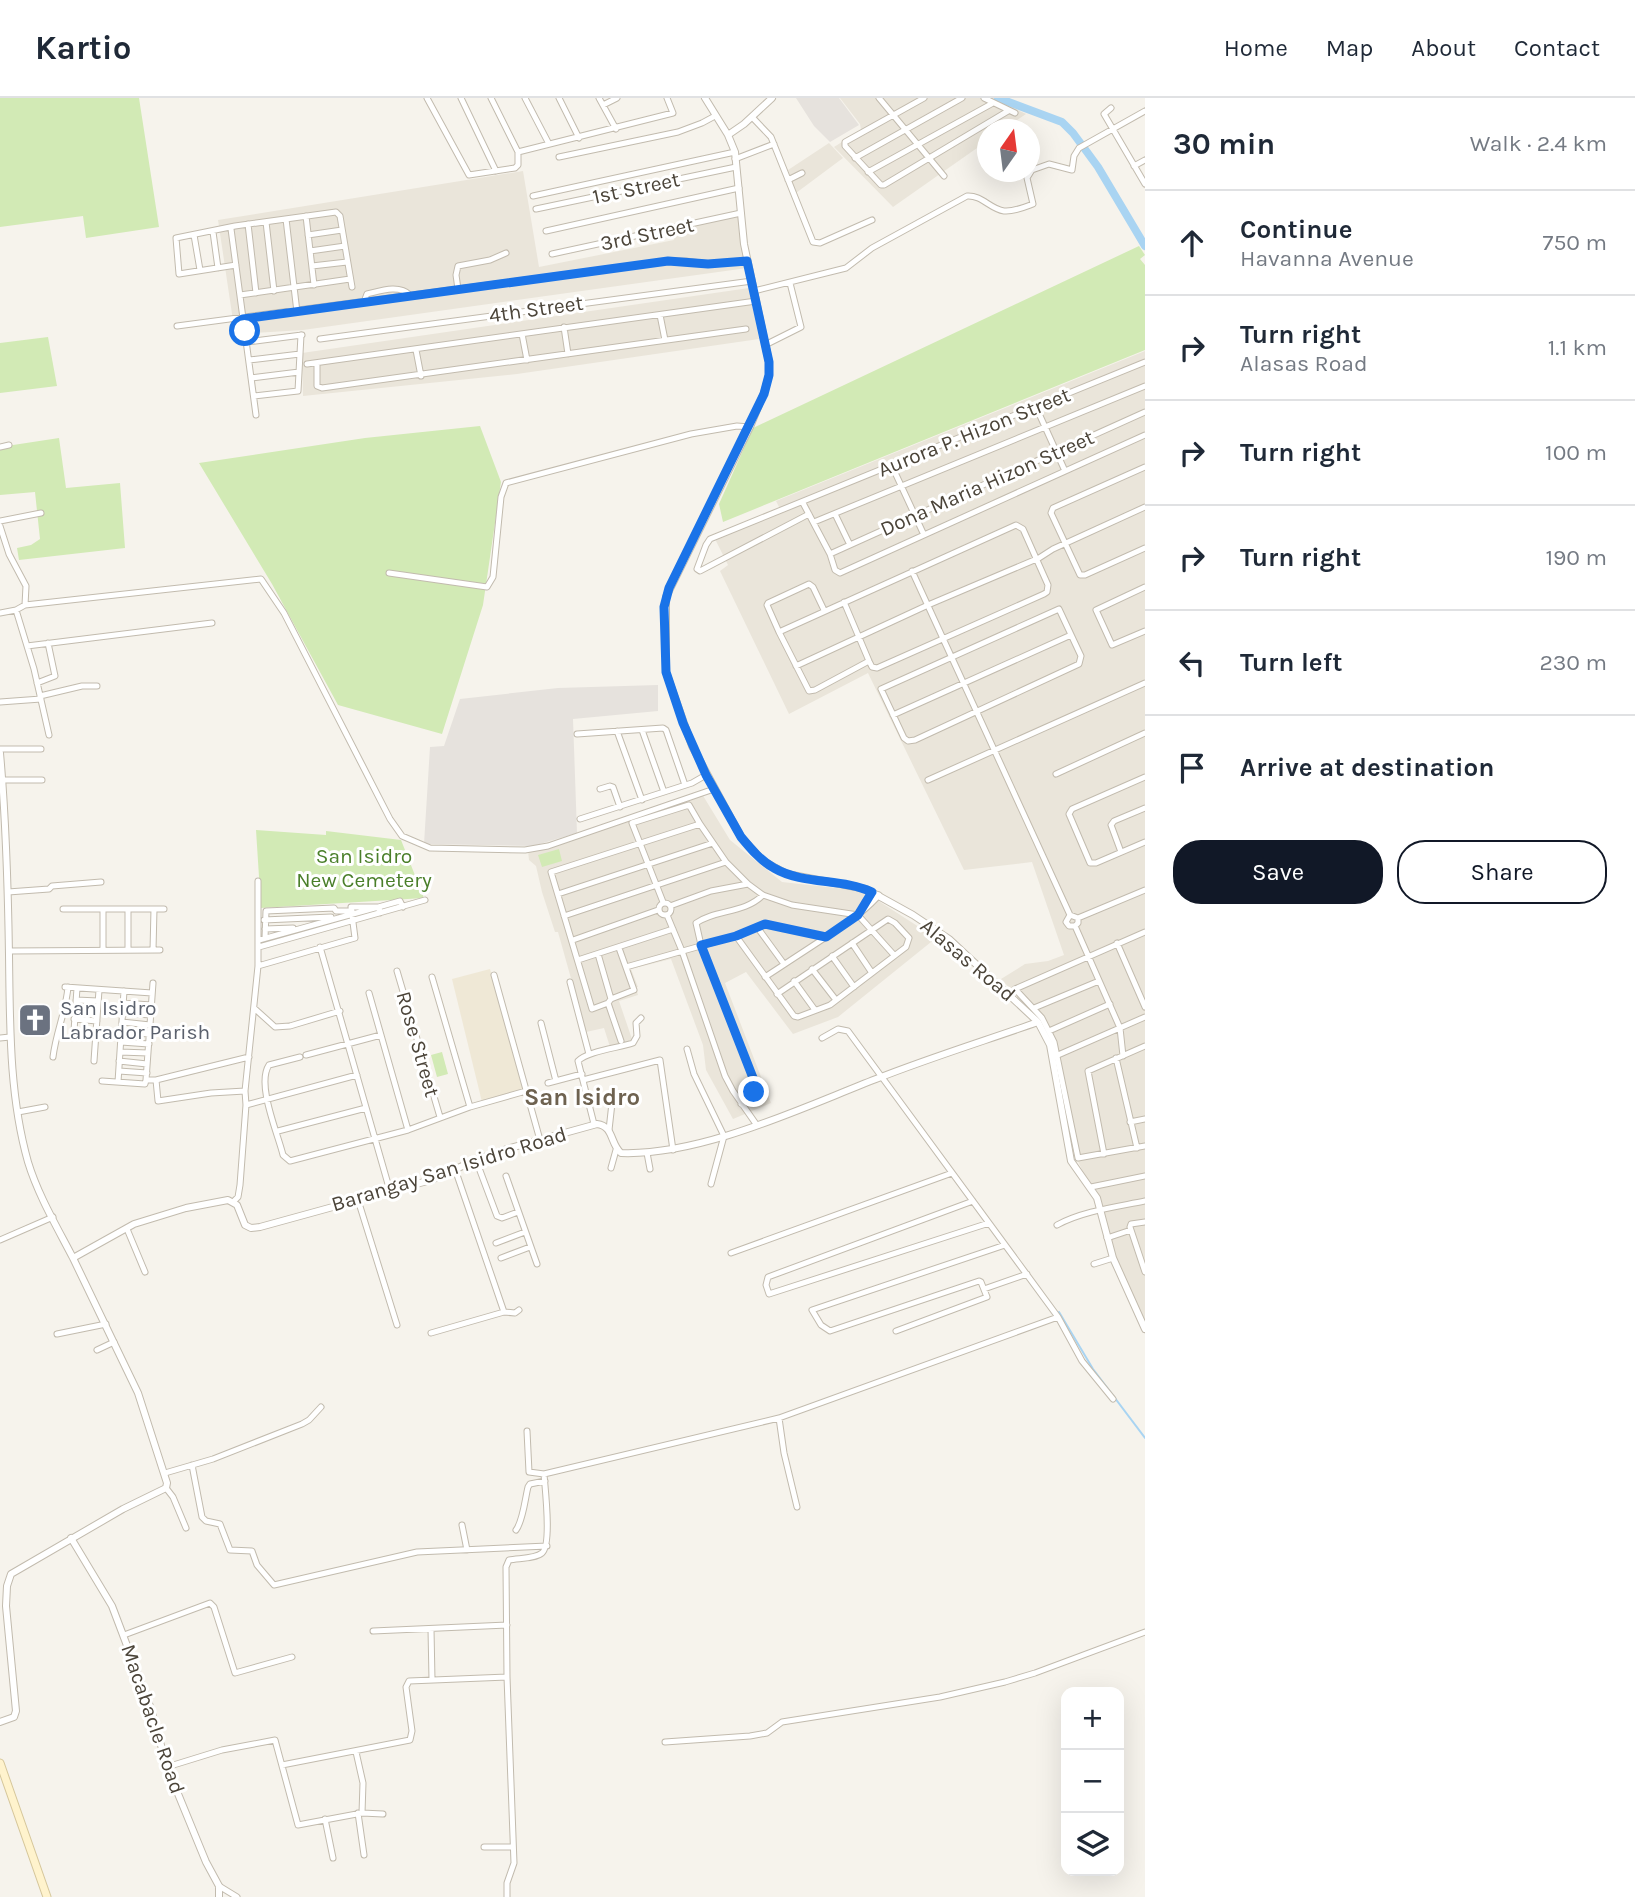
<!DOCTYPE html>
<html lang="en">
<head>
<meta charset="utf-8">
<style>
  body { margin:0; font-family:Karla,sans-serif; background:#f2f2f3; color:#1f2937 }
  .controls { position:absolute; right:21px; bottom:21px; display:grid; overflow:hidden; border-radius:14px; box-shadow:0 7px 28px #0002 }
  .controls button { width:63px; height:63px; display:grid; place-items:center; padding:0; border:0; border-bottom:2px solid #e0e1e3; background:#fff; color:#1f2937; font:35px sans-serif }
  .compass { position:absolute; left:977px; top:21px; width:63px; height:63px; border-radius:50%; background:#fff; box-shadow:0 7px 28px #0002; rotate:14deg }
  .stop { position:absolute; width:21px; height:21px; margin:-16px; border:5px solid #1a73e8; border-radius:50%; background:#fff }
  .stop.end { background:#1a73e8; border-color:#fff; box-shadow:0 2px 7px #0008 }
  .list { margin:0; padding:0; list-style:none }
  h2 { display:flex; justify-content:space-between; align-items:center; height:91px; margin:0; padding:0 28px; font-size:30px }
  h2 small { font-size:23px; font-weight:400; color:#747a83 }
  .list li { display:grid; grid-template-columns:46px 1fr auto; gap:21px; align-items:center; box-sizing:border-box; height:105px; padding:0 28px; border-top:2px solid #e0e1e3 }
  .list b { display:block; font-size:26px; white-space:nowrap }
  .list p { margin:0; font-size:23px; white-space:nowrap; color:#747a83 }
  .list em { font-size:23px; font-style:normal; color:#747a83 }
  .actions { display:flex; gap:14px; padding:21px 28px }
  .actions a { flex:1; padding:16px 0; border:2px solid #111827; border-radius:28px; text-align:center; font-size:24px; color:#111827 }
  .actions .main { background:#111827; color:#fff }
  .icon { flex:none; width:38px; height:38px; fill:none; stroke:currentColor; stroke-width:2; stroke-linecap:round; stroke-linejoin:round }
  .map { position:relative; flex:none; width:1145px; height:1799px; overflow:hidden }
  header { display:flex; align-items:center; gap:42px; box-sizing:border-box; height:98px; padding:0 35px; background:#fff; border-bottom:2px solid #e0e1e3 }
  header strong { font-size:33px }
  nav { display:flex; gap:38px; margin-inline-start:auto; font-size:24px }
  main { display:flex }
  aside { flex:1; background:#fff }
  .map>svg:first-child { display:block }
  .residential { fill:#eae5da }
  .industrial { fill:#e6e2dd }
  .education { fill:#efe8d6 }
  .green { fill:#d2eab5 }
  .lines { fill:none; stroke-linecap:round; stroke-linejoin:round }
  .stream { stroke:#a9d4f2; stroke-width:2 }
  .river { stroke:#a9d4f2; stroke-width:8 }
  .minor-casing { stroke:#c2bbae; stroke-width:7 }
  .tertiary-casing { stroke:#c2bbae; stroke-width:8 }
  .secondary-casing { stroke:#d6c79b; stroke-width:9 }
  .minor { stroke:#fff; stroke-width:5 }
  .tertiary { stroke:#fff; stroke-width:6 }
  .secondary { stroke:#fff3cd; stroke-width:7 }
  .route { stroke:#1a73e8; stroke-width:9 }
  .labels { text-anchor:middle; stroke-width:6; stroke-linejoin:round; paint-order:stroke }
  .street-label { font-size:21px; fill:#4b4439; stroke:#fff }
  .park-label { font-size:21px; fill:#4a7f2a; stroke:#fff }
  .worship-label { font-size:21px; fill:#5b616d; stroke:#fff; text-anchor:start }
  .quarter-label { font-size:24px; font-weight:bold; fill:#6e6250; stroke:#fff }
</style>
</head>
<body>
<header>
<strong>Kartio</strong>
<nav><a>Home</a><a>Map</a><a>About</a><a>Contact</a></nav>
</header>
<main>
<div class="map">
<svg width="1145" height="1799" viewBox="0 0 1145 1799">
  <rect width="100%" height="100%" fill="#f6f3ec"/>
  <path class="residential" d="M 840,0 L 993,0 L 1026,16 L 1004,31 L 988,32 L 987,43 L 893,109 L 834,49 L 861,32 L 860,26 Z
    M 829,45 L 843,60 L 796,95 L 788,72 Z
    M 523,73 L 539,169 L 674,142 L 673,131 L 738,118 L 747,170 L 303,232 L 235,236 L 218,122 Z
    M 749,190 L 759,241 L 517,276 L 303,298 L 302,255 Z
    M 1145,253 L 1145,1226 L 1113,1156 L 1097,1093 L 1083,1074 L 1075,1057 L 1060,977 L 1040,922 L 1001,881 L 1025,866 L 1048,863 L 1064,857 L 1032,764 L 964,772 L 868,575 L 789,616 L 720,473 L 728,467 L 714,439 L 780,411 L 776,403 Z
    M 702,696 L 730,742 L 782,784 L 863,793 L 936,840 L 838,919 L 793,936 L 746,874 L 725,885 L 771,1005 L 733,1021 L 706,972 L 703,947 L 671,861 L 631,871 L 638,889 L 636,889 L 638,897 L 619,903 L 633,944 L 611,952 L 604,930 L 586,934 L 558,834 L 555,834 L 542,794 L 536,768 L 529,762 L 528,753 Z"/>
  <path class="industrial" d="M 796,0 L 839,0 L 859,27 L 830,44 L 814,28 Z
    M 658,587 L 658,613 L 573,621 L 577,735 L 533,748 L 424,746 L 430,649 L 444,648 L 460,601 L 558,590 Z"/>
  <path class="education" d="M 490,871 L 523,993 L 482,1004 L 452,881 Z"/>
  <path class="green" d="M 0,0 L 139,0 L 159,129 L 86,140 L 83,118 L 0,129 Z
    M 1139,148 L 1145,157 L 1140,161 L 1145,167 L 1145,252 L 723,424 L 719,406 L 753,330 Z
    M 48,239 L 57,288 L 0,295 L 0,245 Z
    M 480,328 L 501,384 L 483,507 L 442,636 L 338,607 L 272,486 L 199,365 L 365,340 Z
    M 59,340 L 66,390 L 120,385 L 125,450 L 19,462 L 17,450 L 31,447 L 40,441 L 35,394 L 0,397 L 0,349 Z
    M 256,732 L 326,737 L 326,733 L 401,742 L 424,800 L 261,810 Z
    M 559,751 L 562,763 L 542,769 L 538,757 Z
    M 442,954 L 448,976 L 437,979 L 431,957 Z"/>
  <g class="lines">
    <path class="stream" d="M 1059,1214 L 1093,1271 L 1145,1340"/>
    <path class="river" d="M 998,0 L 1062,24 L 1073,35 L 1098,69 L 1145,148"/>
    <g class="minor-casing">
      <path id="minor" d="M 427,0 L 469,77 L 515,70 L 518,67 L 518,54 L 673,15 L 667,0
        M 461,0 L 496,73
        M 491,0 L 518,54
        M 525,0 L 549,46
        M 559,0 L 579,40
        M 599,0 L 616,31
        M 879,0 L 944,78
        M 924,0 L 845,44 L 845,48 L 881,87 L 884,87 L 1008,13
        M 984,0 L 1015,15
        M 603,7 L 617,0
        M 1111,10 L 1104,16 L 1145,86
        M 752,19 L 771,39 L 813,144 L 820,145 L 872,122
        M 559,59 L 678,34 L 702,25 L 715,18
        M 855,60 L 962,0
        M 735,61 L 774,46
        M 1134,68 L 1145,62
        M 868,74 L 993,5
        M 788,82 L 802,75
        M 533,98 L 735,54
        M 536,111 L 736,69
        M 306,118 L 314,187
        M 286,121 L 297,214
        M 266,124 L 274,193
        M 248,126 L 256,195
        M 231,131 L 256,317
        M 546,133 L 739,90
        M 213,134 L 218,170
        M 194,137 L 200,172
        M 308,137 L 342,132
        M 310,153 L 345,148
        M 552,156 L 741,115
        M 236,167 L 179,176 L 176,140 L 235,128 L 336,114 L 340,118 L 352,189
        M 312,168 L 347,164
        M 458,191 L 456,177 L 458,168 L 490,162 L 506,155
        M 754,193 L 846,170 L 872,150 L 967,98 C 982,97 990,111 1004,113 C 1014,114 1025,109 1033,106 L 1027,80 L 1032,72 L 1049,66 L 1072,72 L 1074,58 L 1079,50 L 1145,13
        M 240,197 L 350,181
        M 364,204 L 367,196 C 380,193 399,186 410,197
        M 660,217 L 665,242
        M 177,228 L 668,163 L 686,163 L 708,166 L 747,163
        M 564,229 L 568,256
        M 522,236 L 527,262
        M 320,241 L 752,183
        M 247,244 L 302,237
        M 765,247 L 801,229 L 790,185
        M 416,252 L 421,278
        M 249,262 L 300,256
        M 317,265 L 317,288 L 322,290 L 746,231
        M 307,266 L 756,203
        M 251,280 L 299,274
        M 254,298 L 298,293 L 301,237
        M 1036,309 L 1065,373
        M 0,349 L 9,347
        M 892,368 L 924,437
        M 1145,369 L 1053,410 L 1051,415 L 1080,477 L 1085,477 L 1145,450
        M 803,405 L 830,456 L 835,472 L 840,475 L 1145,337
        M 809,416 L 700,473 L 697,471 L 706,447 L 710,441 L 1145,264
        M 835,416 L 850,447
        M 0,423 L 41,415
        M 814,424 L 1145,288
        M 0,428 L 9,456 L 26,488 L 25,507
        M 830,456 L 1145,314
        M 912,473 L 1070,817 L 1078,820 L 1078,825 L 1075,828 L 1069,828 L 1066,824 L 1070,817
        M 389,475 L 487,489 L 493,479 L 501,399 L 506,385 L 691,336 L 737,328 L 750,329
        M 1145,489 L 1096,512 L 1112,547 L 1145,533
        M 844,504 L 869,563 L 872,569 L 877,570 L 1044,496 L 1047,494 L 1048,487 L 1023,431 L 1016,427 L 779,534 L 809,593 L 815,592 L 869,563
        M 1059,511 L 1081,558 L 1079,566 L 915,642 L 908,643 L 904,640 L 881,591 Z
        M 16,512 L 34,571 L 49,637
        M 0,515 L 16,512 L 25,507 L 261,481 L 284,515 L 390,721 L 402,738 L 430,750 L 525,752 L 548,748 L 714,691
        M 779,534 L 767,507 L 768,505 L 809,486 L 813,489 L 824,512
        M 27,548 L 212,525
        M 796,568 L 928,507 L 1039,460 L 1053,451 L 1145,409
        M 37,585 L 55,578 L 48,545
        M 40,598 L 82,588 L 97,588
        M 0,604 L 41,601
        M 893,617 L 1071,537
        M 642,632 L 664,694
        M 617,633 L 642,702
        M 577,636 L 663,630 L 666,632 L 685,687
        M 0,651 L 41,651
        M 1056,676 L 1145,635
        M 1145,679 L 1072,711 L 1069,716 L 1090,765 L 1096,765 L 1145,744
        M 2,682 L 42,682
        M 928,682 L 1145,585
        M 600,691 L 610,688 L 613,689 L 620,709
        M 580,721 L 692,685 L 706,677
        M 1121,754 L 1111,727 L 1114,723 L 1145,710
        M 8,794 L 49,791 L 52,788 L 101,784
        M 558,796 L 713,745
        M 663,804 L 632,725 L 689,707 L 700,726
        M659 811a6 6 0 1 1 12 0a6 6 0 1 1-12 0Z
        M 670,808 L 711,793 L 748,786 L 763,797 L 792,807 L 858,817 L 894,857
        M 63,811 L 164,811
        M 863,811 L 865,804 L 872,794
        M 667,817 L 682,853 L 725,978 L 733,993 L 756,1026
        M 564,818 L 726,764
        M 1078,820 L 1145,792
        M 264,822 L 331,819
        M 1075,828 L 1120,930 L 1123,958
        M 757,829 L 784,866
        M 265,831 L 293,830
        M 1145,834 L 1015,891 L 1042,920 L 1054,944 L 1078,1060 L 1145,1048
        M 736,838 L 794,918 L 798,919 L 830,907 L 906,849 L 909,840 L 895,825 L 888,821 L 777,896
        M 265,840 L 266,813 L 334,810 L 336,813 L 352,813
        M 259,842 L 400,803 L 403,809
        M 573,842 L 658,812
        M 852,845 L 872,875
        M 1117,845 L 1145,909
        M 259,849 L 425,802
        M 320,849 L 390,1093
        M 103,852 L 103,811
        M 128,852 L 128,811
        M 153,852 L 154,811
        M 9,853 L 160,852
        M 598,856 L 611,901 L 608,905 L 621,943
        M 832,858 L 854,889
        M 578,862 L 673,831
        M 258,868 L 355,840 L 351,809 L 379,809 L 380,815
        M 626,869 L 736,838 L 765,826 L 826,839
        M 812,871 L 836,902
        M 397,873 L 440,1019
        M 494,877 L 540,1042
        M 432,879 L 470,1009
        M 765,879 L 852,822 C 861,814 871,807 879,797
        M 794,883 L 815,912
        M 570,884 L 589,956
        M 65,889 L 152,895
        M 369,895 L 408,1032
        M 611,901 L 634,892 L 619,850
        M 76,902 L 98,903
        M 123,905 L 151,907
        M 608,905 L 592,911 L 551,774 L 700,726 L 726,764 L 748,786
        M 254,910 L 275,929 L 290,928 L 340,913
        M 1034,910 L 1099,883
        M 75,911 L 97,913
        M 123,915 L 151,917
        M 74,921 L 97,923
        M 122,924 L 150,927
        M 541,925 L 556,983
        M 74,933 L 77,890
        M 1049,933 L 1110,906
        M 121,934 L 149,936
        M 0,940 L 10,939
        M 822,940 L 838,931 L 848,933 L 1058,1219 L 1082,1263 L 1113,1301
        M 121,944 L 149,946
        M 687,951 L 694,976 L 724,1038 L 711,1086
        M 120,954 L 148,955
        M 306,957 L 381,937
        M 1058,957 L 1145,919
        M 53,959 C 56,934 66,913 68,889
        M 300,959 L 269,967 C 256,986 278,1036 283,1057 L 290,1063 L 408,1032 L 470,1009 L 526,993
        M 1116,960 L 1137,1050
        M 94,963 L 99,892
        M 119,963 L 147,966
        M 119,973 L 147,975
        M 146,982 L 153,885
        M 156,982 L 158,1003 L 211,995 L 245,993
        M 583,982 L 660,962 L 673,1052
        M 102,983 L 145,986 L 146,982 L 156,982 L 249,959
        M 118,984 L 124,893
        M 548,985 L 582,976
        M 741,1006 L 754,994 L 755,985 L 701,847 L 696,825 C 716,811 744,816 763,797
        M 246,1007 L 357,977
        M 18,1014 L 45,1009
        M 1130,1024 L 1145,1021
        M 594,1026 L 578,963 C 588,953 618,950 633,945 L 637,938 L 636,925 L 641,920
        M 609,1032 L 613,996
        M 278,1033 L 366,1010
        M 647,1055 L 650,1071
        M 1104,1056 L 1088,973 L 1145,948
        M 476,1062 L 497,1118 L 502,1120 L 518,1114
        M 611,1070 L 616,1052
        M 455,1071 L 504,1214
        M 506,1078 L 537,1166
        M 1091,1089 L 1145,1078
        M 358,1102 L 397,1227
        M 973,1103 L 768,1179 L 766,1187 L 769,1196 L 989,1125
        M 233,1104 L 238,1099 L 240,1087 L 246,1007 L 245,993 L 258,868 L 258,783
        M 1145,1124 L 1131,1126 L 1130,1129 L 1145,1174
        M 1057,1127 C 1083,1113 1116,1109 1145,1103
        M 127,1131 L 145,1174
        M 1107,1140 L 1131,1132
        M 0,1142 L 53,1119
        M 496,1145 L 525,1134
        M 731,1155 L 952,1075
        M 501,1160 L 530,1149
        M 1094,1166 L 1113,1160
        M 984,1191 L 1027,1176
        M 896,1233 L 987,1199 L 981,1184 L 979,1183 L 830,1233 L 821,1227 L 812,1212 L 1005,1147
        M 431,1235 L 504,1214 L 515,1215 L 519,1212
        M 57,1236 L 106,1226
        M 97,1252 L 114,1244
        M 779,1320 L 784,1355 L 797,1409
        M 527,1333 L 529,1374 L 544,1376
        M 192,1367 L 202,1419 L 206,1423 L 220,1426 L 230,1452 L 252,1453 L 257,1467 L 274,1487 L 417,1454 L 547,1448
        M 165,1375 L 213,1361 L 302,1326 L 309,1322 L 321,1309
        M 166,1390 L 173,1399 L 186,1430
        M 462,1427 L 467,1452
        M 516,1432 C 523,1423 525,1401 528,1389 L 530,1386 L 545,1383
        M 431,1531 L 432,1582
        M 373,1533 L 507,1527
        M 124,1537 L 210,1505 L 214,1509 L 235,1575 L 292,1559
        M 665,1644 L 750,1638 L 767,1635 L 782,1624 L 940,1599 L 1005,1584 L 1035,1575 L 1145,1534
        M 356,1654 L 363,1685 L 362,1715
        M 282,1667 L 410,1642 L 412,1633 L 406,1589 L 409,1583 L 507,1579
        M 167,1669 L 222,1652 L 275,1642 L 298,1727 L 362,1715 L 383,1716
        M 358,1715 L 364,1757
        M 325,1721 L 333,1760
        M 484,1749 L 513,1749
        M 219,1788 L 237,1799
        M 507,1799 L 507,1785 L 514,1765 L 507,1579 L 506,1469 L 509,1462 C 518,1460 535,1461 542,1455 C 552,1447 545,1390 544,1376 L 779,1320 L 1058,1219"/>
    </g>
    <g class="tertiary-casing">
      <path id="tertiary" d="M 705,0 L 728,37 L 735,54 L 744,146 L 769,264 L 769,277 L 765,292 L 750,329 L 666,499 L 666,574 L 692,648 L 741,739 L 763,763 L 787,776 L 866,791 L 913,817 L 949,841 L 1038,924 L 1050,947 L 1071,1063 L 1097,1100 L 1113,1160 L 1145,1231
        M 728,37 L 744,26 L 772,0
        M 0,655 C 6,722 8,790 9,857 C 10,926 9,997 28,1064 C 38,1097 57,1129 73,1160 L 134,1126 L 186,1110 L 228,1102 L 237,1107 L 245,1127 L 251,1130 L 260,1129 L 431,1082 L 476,1062 L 507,1051 L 597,1026 C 614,1028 610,1046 621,1055 C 701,1058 801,1010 876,981 C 929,960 984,943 1038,924
        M 71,1440 L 112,1508 L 151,1611 L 167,1669 L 206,1764 L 219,1788 L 219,1799
        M 0,1624 L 14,1619 L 16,1613 L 6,1508 L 7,1488 L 11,1476 L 123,1411 L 166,1390 L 167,1385 L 138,1295 L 73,1160"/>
    </g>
    <g class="secondary-casing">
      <path id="secondary" d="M 0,1665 L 47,1799"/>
    </g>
    <use href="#minor" class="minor"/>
    <use href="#tertiary" class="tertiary"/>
    <use href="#secondary" class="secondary"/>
  </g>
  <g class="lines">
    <path class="route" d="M 245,233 L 243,221 L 668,163 L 708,166 L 747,163 L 769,264 L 769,277 L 764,296 L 669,490 L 664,509 L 666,574 L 683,625 L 706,677 L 741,739 C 751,751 761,763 774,770 C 803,787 842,780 872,794 L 858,817 L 826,839 L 765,826 L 736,838 L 701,847 L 755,985 L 754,994"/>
  </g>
  <defs>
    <g id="church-square" transform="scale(1.75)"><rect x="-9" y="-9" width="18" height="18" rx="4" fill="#6b7280" stroke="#fff"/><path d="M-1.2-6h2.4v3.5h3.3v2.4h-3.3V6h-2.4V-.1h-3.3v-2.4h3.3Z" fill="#fff"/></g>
  </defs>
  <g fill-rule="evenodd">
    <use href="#church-square" x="35" y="922"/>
  </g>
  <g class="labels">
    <g class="street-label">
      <text transform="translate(636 90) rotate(-12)" y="7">1st Street</text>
      <text transform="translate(647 136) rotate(-12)" y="7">3rd Street</text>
      <text transform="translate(536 211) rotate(-8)" y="7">4th Street</text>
      <text transform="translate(974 334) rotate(-22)" y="7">Aurora P. Hizon Street</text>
      <text transform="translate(987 385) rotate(-24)" y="7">Dona Maria Hizon Street</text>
      <text transform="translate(968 862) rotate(40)" y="7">Alasas Road</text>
      <text transform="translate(418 946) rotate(74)" y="7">Rose Street</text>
      <text transform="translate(449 1071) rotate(-17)" y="7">Barangay San Isidro Road</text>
      <text transform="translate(153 1621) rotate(71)" y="7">Macabacle Road</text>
    </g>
    <g class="park-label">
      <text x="364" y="765">San Isidro<tspan x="364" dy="24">New Cemetery</tspan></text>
    </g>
    <g class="worship-label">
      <text x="60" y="917">San Isidro<tspan x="60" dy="24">Labrador Parish</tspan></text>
    </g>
    <g class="quarter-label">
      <text x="582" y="1007">San Isidro</text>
    </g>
  </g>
</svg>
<div class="controls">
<button>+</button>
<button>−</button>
<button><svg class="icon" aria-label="layers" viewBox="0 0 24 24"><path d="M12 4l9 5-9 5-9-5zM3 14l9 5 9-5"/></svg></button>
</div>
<svg class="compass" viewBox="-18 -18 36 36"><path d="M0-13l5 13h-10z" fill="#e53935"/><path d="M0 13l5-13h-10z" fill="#747a83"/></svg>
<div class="stop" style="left:245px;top:233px"></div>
<div class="stop end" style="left:754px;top:994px"></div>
</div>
<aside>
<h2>30 min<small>Walk · 2.4 km</small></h2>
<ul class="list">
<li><svg class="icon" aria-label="ahead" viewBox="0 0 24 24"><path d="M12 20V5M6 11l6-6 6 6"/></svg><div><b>Continue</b><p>Havanna Avenue</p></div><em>750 m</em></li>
<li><svg class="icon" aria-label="right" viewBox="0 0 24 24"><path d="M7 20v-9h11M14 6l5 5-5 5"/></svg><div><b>Turn right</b><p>Alasas Road</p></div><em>1.1 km</em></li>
<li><svg class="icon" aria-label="right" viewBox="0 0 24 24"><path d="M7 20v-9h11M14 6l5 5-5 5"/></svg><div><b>Turn right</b></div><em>100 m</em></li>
<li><svg class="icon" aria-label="right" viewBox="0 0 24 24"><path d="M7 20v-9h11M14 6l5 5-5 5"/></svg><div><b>Turn right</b></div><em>190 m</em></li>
<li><svg class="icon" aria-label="left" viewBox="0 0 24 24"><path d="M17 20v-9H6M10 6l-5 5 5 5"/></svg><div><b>Turn left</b></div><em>230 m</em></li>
<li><svg class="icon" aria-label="arrive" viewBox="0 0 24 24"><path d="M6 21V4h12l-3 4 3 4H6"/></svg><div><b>Arrive at destination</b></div></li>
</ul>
<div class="actions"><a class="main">Save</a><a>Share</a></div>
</aside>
</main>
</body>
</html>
